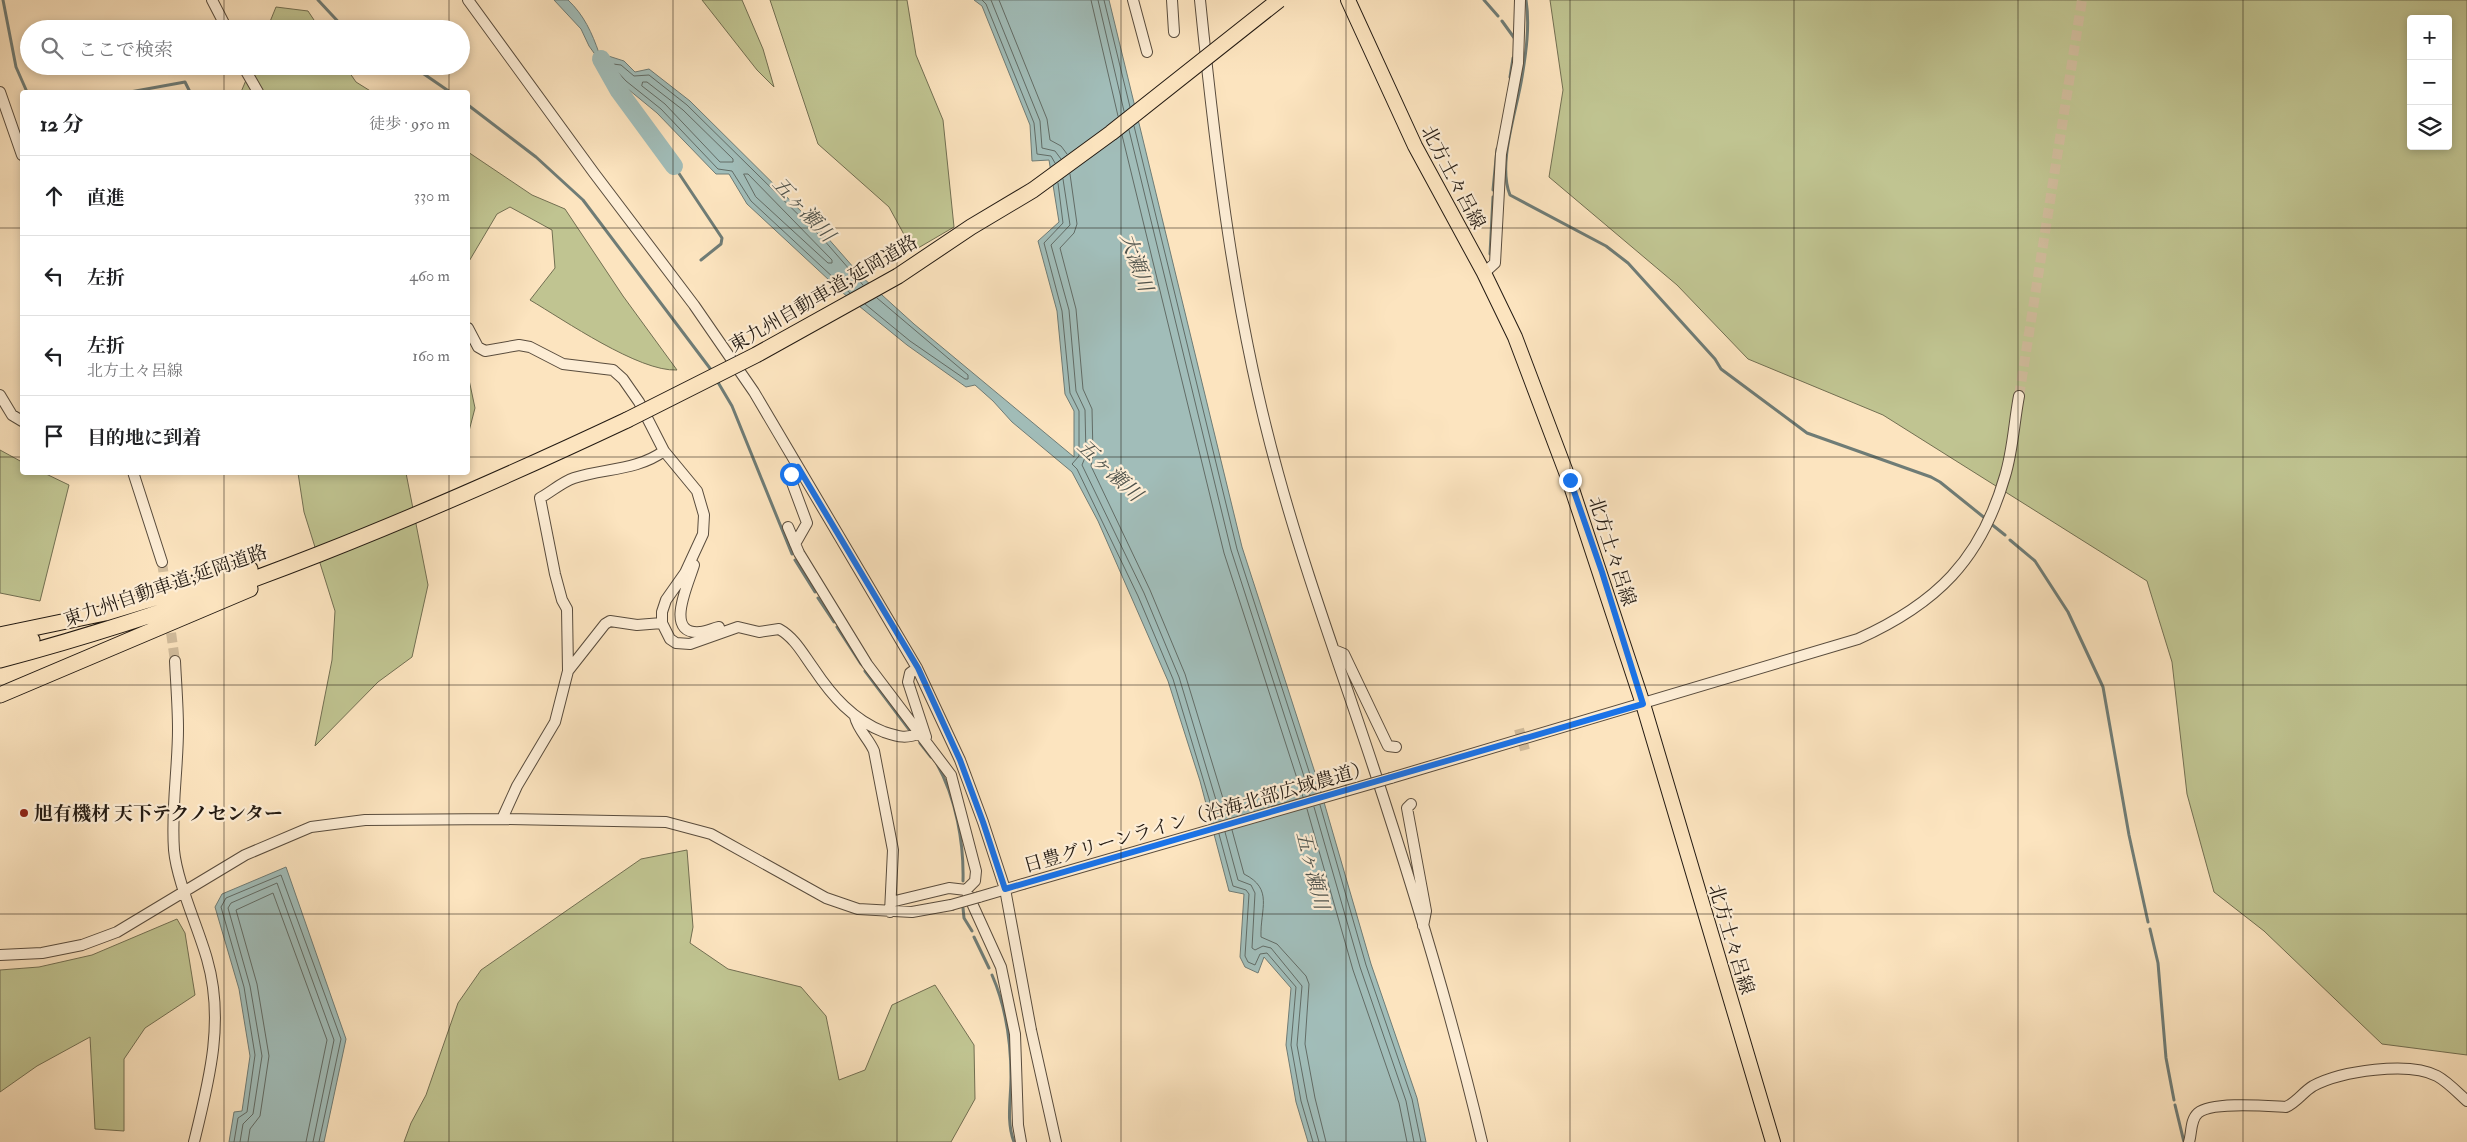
<!DOCTYPE html>
<html lang="ja">
<head>
<meta charset="utf-8">
<style>
  body { margin:0; font-family:"IM FELL Double Pica","Noto Serif JP",serif; background:#f2f2f2; color:#202124 }
  .controls { position:absolute; right:15px; top:15px; display:grid; overflow:hidden; border-radius:5px; box-shadow:0 2px 8px #0003 }
  .controls button { width:45px; height:45px; display:grid; place-items:center; padding:0; border:0; border-bottom:1px solid #e0e0e0; background:#fff; color:#202124; font:25px sans-serif }
  .stop { position:absolute; width:15px; height:15px; margin:-11px; border:4px solid #1a73e8; border-radius:50%; background:#fff }
  .stop.end { background:#1a73e8; border-color:#fff; box-shadow:0 1px 5px #0008 }
  .list { margin:0; padding:0; list-style:none }
  h2 { display:flex; justify-content:space-between; align-items:center; height:65px; margin:0; padding:0 20px; font-size:21px }
  h2 small { font-size:16px; font-weight:400; color:#757577 }
  .list li { display:grid; grid-template-columns:32px 1fr auto; gap:15px; align-items:center; box-sizing:border-box; height:80px; padding:0 20px; border-top:1px solid #e0e0e0 }
  .list b { display:block; font-size:19px; white-space:nowrap }
  .list p { margin:0; font-size:16px; white-space:nowrap; color:#757577 }
  .list em { font-size:16px; font-style:normal; color:#757577 }
  .icon { flex:none; width:28px; height:28px; fill:none; stroke:currentColor; stroke-width:2; stroke-linecap:round; stroke-linejoin:round }
  .map { position:relative; flex:none; width:2467px; height:1142px; overflow:hidden }
  .search { position:absolute; background:#fff; box-shadow:0 2px 8px #0003; left:20px; top:20px; width:450px; height:55px; display:flex; align-items:center; gap:12px; box-sizing:border-box; padding:0 18px; border-radius:28px; color:#757577; font-size:19px }
  .panel { position:absolute; background:#fff; box-shadow:0 2px 8px #0003; left:20px; top:90px; width:450px; height:385px; border-radius:5px }
  .map>svg:first-child { display:block }
  .green { fill:#c0c491; stroke:#726f52; fill-rule:evenodd }
  .water { fill:#a1bdb9; stroke:#6f7c76 }
  .lines { fill:none; stroke-linecap:round; stroke-linejoin:round }
  .shore { stroke:#626c66; stroke-width:1 }
  .stream { stroke:#6f7c76; stroke-width:3 }
  .river { stroke:#a1bdb9; stroke-width:18 }
  .minor-tunnel { stroke:#d1bc9c; stroke-width:10; stroke-dasharray:10 5; stroke-linecap:butt }
  .minor-casing { stroke:#594c3d; stroke-width:12 }
  .major-casing { stroke:#231a12; stroke-width:16 }
  .highway-casing { stroke:#231a12; stroke-width:17 }
  .minor { stroke:#fdedd5; stroke-width:10 }
  .major { stroke:#fce4bf; stroke-width:14 }
  .highway { stroke:#fce4bf; stroke-width:15 }
  .minor-bridge-casing { stroke:#594c3d; stroke-width:12; stroke-linecap:butt }
  .highway-bridge-casing { stroke:#231a12; stroke-width:17; stroke-linecap:butt }
  .minor-bridge { stroke:#fdedd5; stroke-width:10 }
  .highway-bridge { stroke:#fce4bf; stroke-width:15 }
  .route { stroke:#1a73e8; stroke-width:6 }
  .grid { fill:none; stroke:#231a12; stroke-width:1; stroke-opacity:0.55 }
  .poi-dot { fill:#8f2418; stroke:#fdedd5; stroke-width:2 }
  .labels { text-anchor:middle; stroke-width:4.5; stroke-linejoin:round; paint-order:stroke }
  .street-label { font-size:19px; fill:#231a12; stroke:#fdedd5 }
  .poi-label { font-size:19px; font-weight:bold; fill:#231a12; stroke:#fdedd5; text-anchor:start }
  .water-label { font-size:20px; font-style:italic; fill:#4f534c; stroke:#fdedd5 }
</style>
</head>
<body>
<div class="map">
<svg width="2467" height="1142" viewBox="0 0 2467 1142">
  <rect width="100%" height="100%" fill="#fce4bf"/>
  <filter id="stains"><feTurbulence type="fractalNoise" baseFrequency=".004" numOctaves="4"/><feColorMatrix values="0 0 0 0 .2 0 0 0 0 .09 0 0 0 0 .02 0 0 0 .5 -.17"/></filter>
  <radialGradient id="worn" r=".72"><stop offset=".6" stop-color="#630" stop-opacity="0"/><stop offset="1" stop-color="#630" stop-opacity=".3"/></radialGradient>
  <path class="green" d="M 702,0 L 742,0 L 763,49 L 774,87 L 757,70 Z
    M 770,0 L 907,0 L 916,55 L 943,120 L 954,227 L 913,251 L 889,207 L 818,144 Z
    M 1550,0 L 2467,0 L 2467,1055 L 2382,1044 L 2264,931 L 2214,892 L 2187,794 L 2172,662 L 2147,581 L 1883,415 L 1748,359 L 1677,285 L 1549,177 L 1563,90 ZM 2411,19 L 2448,19 L 2448,146 L 2411,146 Z
    M 276,7 L 308,11 L 320,29 L 267,29 Z
    M 252,66 L 345,66 L 356,82 L 372,92 L 241,92 Z
    M 468,152 L 532,195 L 565,209 L 623,296 L 677,370 C 639,372 564,320 530,300 L 555,268 L 552,230 L 510,207 L 497,214 L 468,263 Z
    M 468,375 L 475,408 L 468,435 Z
    M 0,450 L 22,462 L 22,472 L 44,473 L 69,485 L 40,601 L 0,593 Z
    M 298,473 L 406,473 L 428,585 L 412,657 L 378,682 L 315,746 L 332,660 L 335,611 L 304,512 Z
    M 687,850 L 693,927 L 690,943 L 728,969 L 801,987 L 826,1016 L 839,1080 L 865,1070 L 892,1005 L 935,985 L 974,1045 L 975,1099 L 951,1142 L 404,1142 L 411,1123 L 426,1095 L 458,1003 L 481,970 L 641,859 Z
    M 177,919 L 185,933 L 195,995 L 145,1028 L 124,1059 L 124,1131 L 95,1129 L 90,1037 L 37,1066 L 0,1092 L 0,970 L 39,967 L 92,955 Z"/>
  <path class="water" d="M 554,0 L 568,0 C 584,15 592,33 599,53 L 624,61 L 635,72 L 649,69 L 690,101 L 826,236 L 861,276 L 914,324 L 1074,457 L 1074,411 L 1065,394 L 1057,311 L 1038,241 L 1059,222 L 1049,160 L 1032,161 L 1030,125 L 982,6 L 974,0 L 1109,0 L 1242,547 L 1319,785 L 1371,964 L 1417,1098 L 1426,1142 L 1308,1142 L 1296,1102 L 1286,1045 L 1291,988 L 1264,957 L 1258,973 L 1245,967 L 1240,957 L 1244,894 L 1229,891 L 1200,781 L 1168,681 L 1098,521 L 1072,472 L 1012,422 L 993,401 L 975,385 L 966,387 L 907,345 L 843,293 L 747,204 L 729,174 L 716,174 L 657,113 L 623,85 L 599,60 L 589,46 L 581,29 Z
    M 286,867 L 346,1039 L 324,1142 L 229,1142 L 234,1112 L 242,1111 L 250,1056 L 239,989 L 215,907 L 222,894 Z"/>
  <g class="lines">
    <path class="shore" d="M 982,0 L 986,4 L 1034,123 L 1037,154 L 1051,156 L 1055,163
      M 991,0 L 1040,121 L 1042,148 L 1055,151 L 1061,159
      M 999,0 L 1047,119 L 1050,140 L 1061,146 L 1067,154
      M 1091,0 L 1118,116
      M 1098,0 L 1124,111
      M 1104,0 L 1130,107
      M 643,82 L 647,82 L 683,110 L 733,159 L 733,162 L 720,162 L 665,104 L 642,86 Z
      M 1134,126 L 1237,549 L 1316,793
      M 1129,130 L 1231,550 L 1310,795
      M 1122,135 L 1224,553 L 1303,797
      M 744,174 L 748,174 L 832,260 L 832,263 L 828,263 L 756,197 Z
      M 1070,174 L 1077,224 L 1074,233 L 1060,248 L 1076,309 L 1083,389 L 1092,409 L 1093,455 L 1091,466 L 1150,590 L 1185,674 L 1229,818
      M 1063,179 L 1070,225 L 1051,245 L 1069,310 L 1076,391 L 1085,410 L 1086,455 L 1082,465 L 1144,593 L 1179,677 L 1222,820
      M 1058,183 L 1063,223 L 1044,243 L 1062,311 L 1070,393 L 1079,411 L 1079,456 L 1072,464 L 1077,469 L 1138,596 L 1173,679 L 1216,822
      M 850,293 L 751,201 L 732,171 L 718,169 L 661,109 L 626,81 L 613,67 L 613,64 L 621,65 L 634,76 L 649,75 L 687,105 L 823,239 L 863,285
      M 865,304 L 910,341 L 965,379 L 968,379 L 968,375 L 877,298
      M 1320,805 L 1366,965 L 1412,1099 L 1421,1142
      M 1314,807 L 1360,967 L 1406,1101 L 1414,1142
      M 1307,809 L 1353,970 L 1399,1103 L 1407,1142
      M 1232,830 L 1244,874 C 1274,889 1260,909 1261,937 L 1277,944 L 1306,976 L 1309,984 L 1305,1044 L 1315,1098 L 1326,1142
      M 1225,832 L 1238,880 L 1251,885 L 1255,893 L 1252,948 L 1255,950 L 1263,946 L 1271,948 L 1302,986 L 1297,1045 L 1307,1099 L 1319,1142
      M 1219,834 L 1233,886 L 1246,890 L 1249,894 L 1245,956 L 1248,962 L 1255,965 L 1260,954 L 1267,953 L 1296,987 L 1291,1045 L 1301,1101 L 1313,1142
      M 234,1142 L 238,1118 L 247,1112 L 255,1055 L 244,987 L 221,907 L 226,898 L 281,875 L 341,1039 L 319,1142
      M 240,1142 L 243,1124 L 253,1114 L 262,1056 L 250,986 L 228,908 L 231,903 L 277,883 L 334,1040 L 313,1142
      M 248,1142 L 250,1129 L 260,1116 L 269,1056 L 257,984 L 236,910 L 273,893 L 327,1040 L 306,1142"/>
    <path class="stream" d="M 3,0 L 16,67 L 27,92
      M 318,0 L 345,29
      M 1484,0 L 1498,16
      M 1526,0 C 1530,25 1526,53 1522,77 C 1517,110 1497,164 1510,195 L 1606,246 L 1628,263 L 1715,359 L 1721,369 L 1807,433 L 1931,477 L 1940,482 L 1986,519
      M 1502,21 L 1515,39
      M 407,66 L 421,72 L 450,92
      M 1510,77 L 1513,58
      M 130,92 L 185,82 L 190,92
      M 468,105 L 536,157 L 583,200 L 712,371
      M 674,166 L 722,238 L 721,244 L 701,260
      M 1493,190 L 1497,149
      M 1490,254 L 1493,197
      M 716,379 L 732,406 L 792,554
      M 1990,523 L 2005,535
      M 2010,540 L 2035,561 L 2068,612 L 2103,687 L 2129,835 L 2148,922
      M 795,560 L 815,592
      M 818,598 L 834,622
      M 837,627 L 861,664
      M 865,671 L 911,732
      M 920,743 L 931,757
      M 937,764 C 956,798 964,843 963,881
      M 963,908 L 964,918 L 972,931
      M 2150,929 L 2158,963 L 2166,1058 L 2174,1100
      M 974,937 L 989,968
      M 992,975 C 1006,1007 1011,1043 1011,1077 C 1011,1099 1006,1121 1014,1142
      M 2175,1105 L 2184,1142"/>
    <path class="river" d="M 601,59 L 619,91 L 674,166"/>
    <path class="minor-tunnel" d="M 2019,396 L 2082,0
      M 162,562 L 167,598
      M 169,618 L 175,661
      M 1519,729 L 1525,750"/>
    <g class="minor-casing">
      <path id="minor" d="M 212,0 L 227,29
        M 468,0 L 594,173 L 694,305 L 754,392 L 917,668 L 960,760 L 983,822 L 1005,889 L 1031,1030 L 1056,1142
        M 1133,0 L 1147,52
        M 1172,0 L 1174,32
        M 1200,0 C 1216,159 1235,319 1278,473 C 1305,572 1341,669 1373,766 C 1414,890 1452,1015 1482,1142
        M 243,66 L 258,92
        M 0,92 L 22,155
        M 1484,273 L 1495,263 L 1501,154 L 1518,63 L 1520,0
        M 468,328 L 478,347 L 485,351 L 519,345 L 530,347 L 563,364 L 613,370 L 623,379 L 639,402 L 664,451 L 697,491 L 704,515 L 703,534 L 685,573 L 666,600 L 662,612 L 662,623 L 670,639 L 676,643 L 690,644 L 738,627 L 759,632 L 779,629 C 795,638 803,654 814,669 C 832,696 853,720 884,732 C 899,737 906,739 921,733
        M 0,395 L 12,415 L 22,421
        M 133,472 L 162,562
        M 788,527 L 799,553 L 867,664 L 951,775 L 976,871 L 975,881 L 966,890 L 1001,967 L 1015,1034 L 1018,1125 L 1021,1142
        M 795,544 L 807,523 L 791,480 L 791,474 L 798,467
        M 694,565 C 689,583 663,635 700,632 C 707,632 713,628 719,627
        M 1334,650 L 1344,654 L 1388,746 L 1396,747
        M 175,661 C 176,683 178,706 178,729 C 178,769 171,809 174,850 C 177,882 198,927 207,959 C 225,1021 209,1081 194,1142
        M 917,668 L 910,673 L 908,682 L 926,737
        M 568,671 L 605,624 L 610,621 L 637,625 L 662,623
        M 855,717 C 858,730 869,739 874,751 L 893,850 L 890,912
        M 1391,778 L 1858,639 C 1936,604 1981,560 2005,476 C 2013,450 2014,422 2019,396
        M 1411,804 L 1407,808 L 1426,911 L 1423,926
        M 502,819 L 517,786 L 555,722 L 568,671 L 567,609 L 562,600 L 555,574 L 540,498 C 551,492 562,482 574,478 C 605,468 636,471 664,451
        M 979,897 L 1023,884
        M 891,902 L 949,888 L 966,890
        M 0,955 L 42,953 L 82,945 L 117,932 L 245,855 L 311,827 L 365,820 L 502,819 L 666,822 L 711,834 L 826,898 L 858,909 L 912,912 L 951,905
        M 2189,1142 C 2192,1133 2190,1120 2198,1113 C 2212,1101 2267,1106 2286,1107 C 2297,1102 2303,1092 2313,1086 C 2341,1071 2409,1061 2437,1076 C 2448,1082 2458,1093 2467,1101"/>
    </g>
    <g class="major-casing">
      <path id="major" d="M 1348,0 L 1415,146 L 1484,273 L 1515,337 L 1569,480 L 1643,704 L 1773,1142"/>
    </g>
    <g class="highway-casing">
      <path id="highway" d="M 0,635 L 105,613 L 250,569
        M 0,649 L 32,640
        M 0,660 C 216,603 425,515 627,420
        M 0,695 L 250,589"/>
    </g>
    <use href="#minor" class="minor"/>
    <use href="#major" class="major"/>
    <use href="#highway" class="highway"/>
    <g class="minor-bridge-casing">
      <path id="minor-bridge" d="M 1023,884 L 1391,778
        M 951,905 L 979,897"/>
    </g>
    <g class="highway-bridge-casing">
      <path id="highway-bridge" d="M 627,420 L 756,355 L 898,276 L 971,227 L 1033,190 L 1111,133 L 1279,0"/>
    </g>
    <use href="#minor-bridge" class="minor-bridge"/>
    <use href="#highway-bridge" class="highway-bridge"/>
  </g>
  <g class="lines">
    <path class="route" d="M 791,474 L 798,467 L 918,668 L 960,760 L 983,822 L 1005,889 L 1643,704 L 1602,572 L 1570,480"/>
  </g>
  <path class="grid" d="M 224,0 L 224,29M 449,0 L 449,29M 673,0 L 673,1142M 897,0 L 897,1142M 1121,0 L 1121,1142M 1346,0 L 1346,1142M 1570,0 L 1570,1142M 1794,0 L 1794,1142M 2018,0 L 2018,1142M 2243,0 L 2243,1142M 224,66 L 224,92M 449,66 L 449,92M 0,228 L 22,228M 468,228 L 2467,228M 0,457 L 22,457M 468,457 L 2467,457M 224,472 L 224,1142M 449,472 L 449,1142M 0,685 L 2467,685M 0,914 L 2467,914"/>
  <circle class="poi-dot" cx="24" cy="813" r="5"/>
  <g class="labels">
    <g class="street-label">
      <text transform="translate(1454 177) rotate(62)" y="7">北方土々呂線</text>
      <text transform="translate(823 293) rotate(-30)" y="7">東九州自動車道;延岡道路</text>
      <text transform="translate(1613 551) rotate(72)" y="7">北方土々呂線</text>
      <text transform="translate(165 585) rotate(-19)" y="7">東九州自動車道;延岡道路</text>
      <text transform="translate(1197 816) rotate(-16)" y="7">日豊グリーンライン（沿海北部広域農道）</text>
      <text transform="translate(1732 939) rotate(73)" y="7">北方土々呂線</text>
    </g>
    <g class="poi-label">
      <text x="34" y="820">旭有機材 天下テクノセンター</text>
    </g>
    <g class="water-label">
      <text transform="translate(804 209) rotate(47)" y="7">五ヶ瀬川</text>
      <text transform="translate(1137 262) rotate(71)" y="7">大瀬川</text>
      <text transform="translate(1110 470) rotate(43)" y="7">五ヶ瀬川</text>
      <text transform="translate(1313 870) rotate(76)" y="7">五ヶ瀬川</text>
    </g>
  </g>
  <rect width="100%" height="100%" filter="url(#stains)"/>
  <rect width="100%" height="100%" fill="url(#worn)"/>
</svg>
<div class="controls">
<button>+</button>
<button>−</button>
<button><svg class="icon" aria-label="layers" viewBox="0 0 24 24"><path d="M12 4l9 5-9 5-9-5zM3 14l9 5 9-5"/></svg></button>
</div>
<div class="stop" style="left:791px;top:474px"></div>
<div class="stop end" style="left:1570px;top:480px"></div>
<div class="search"><svg class="icon" aria-label="search" viewBox="0 0 24 24"><circle cx="10" cy="10" r="6"/><path d="M15 15l6 6"/></svg>ここで検索</div>
<section class="panel">
<h2>12 分<small>徒歩 · 950 m</small></h2>
<ul class="list">
<li><svg class="icon" aria-label="ahead" viewBox="0 0 24 24"><path d="M12 20V5M6 11l6-6 6 6"/></svg><div><b>直進</b></div><em>330 m</em></li>
<li><svg class="icon" aria-label="left" viewBox="0 0 24 24"><path d="M17 20v-9H6M10 6l-5 5 5 5"/></svg><div><b>左折</b></div><em>460 m</em></li>
<li><svg class="icon" aria-label="left" viewBox="0 0 24 24"><path d="M17 20v-9H6M10 6l-5 5 5 5"/></svg><div><b>左折</b><p>北方土々呂線</p></div><em>160 m</em></li>
<li><svg class="icon" aria-label="arrive" viewBox="0 0 24 24"><path d="M6 21V4h12l-3 4 3 4H6"/></svg><div><b>目的地に到着</b></div></li>
</ul>
</section>
</div>
</body>
</html>
